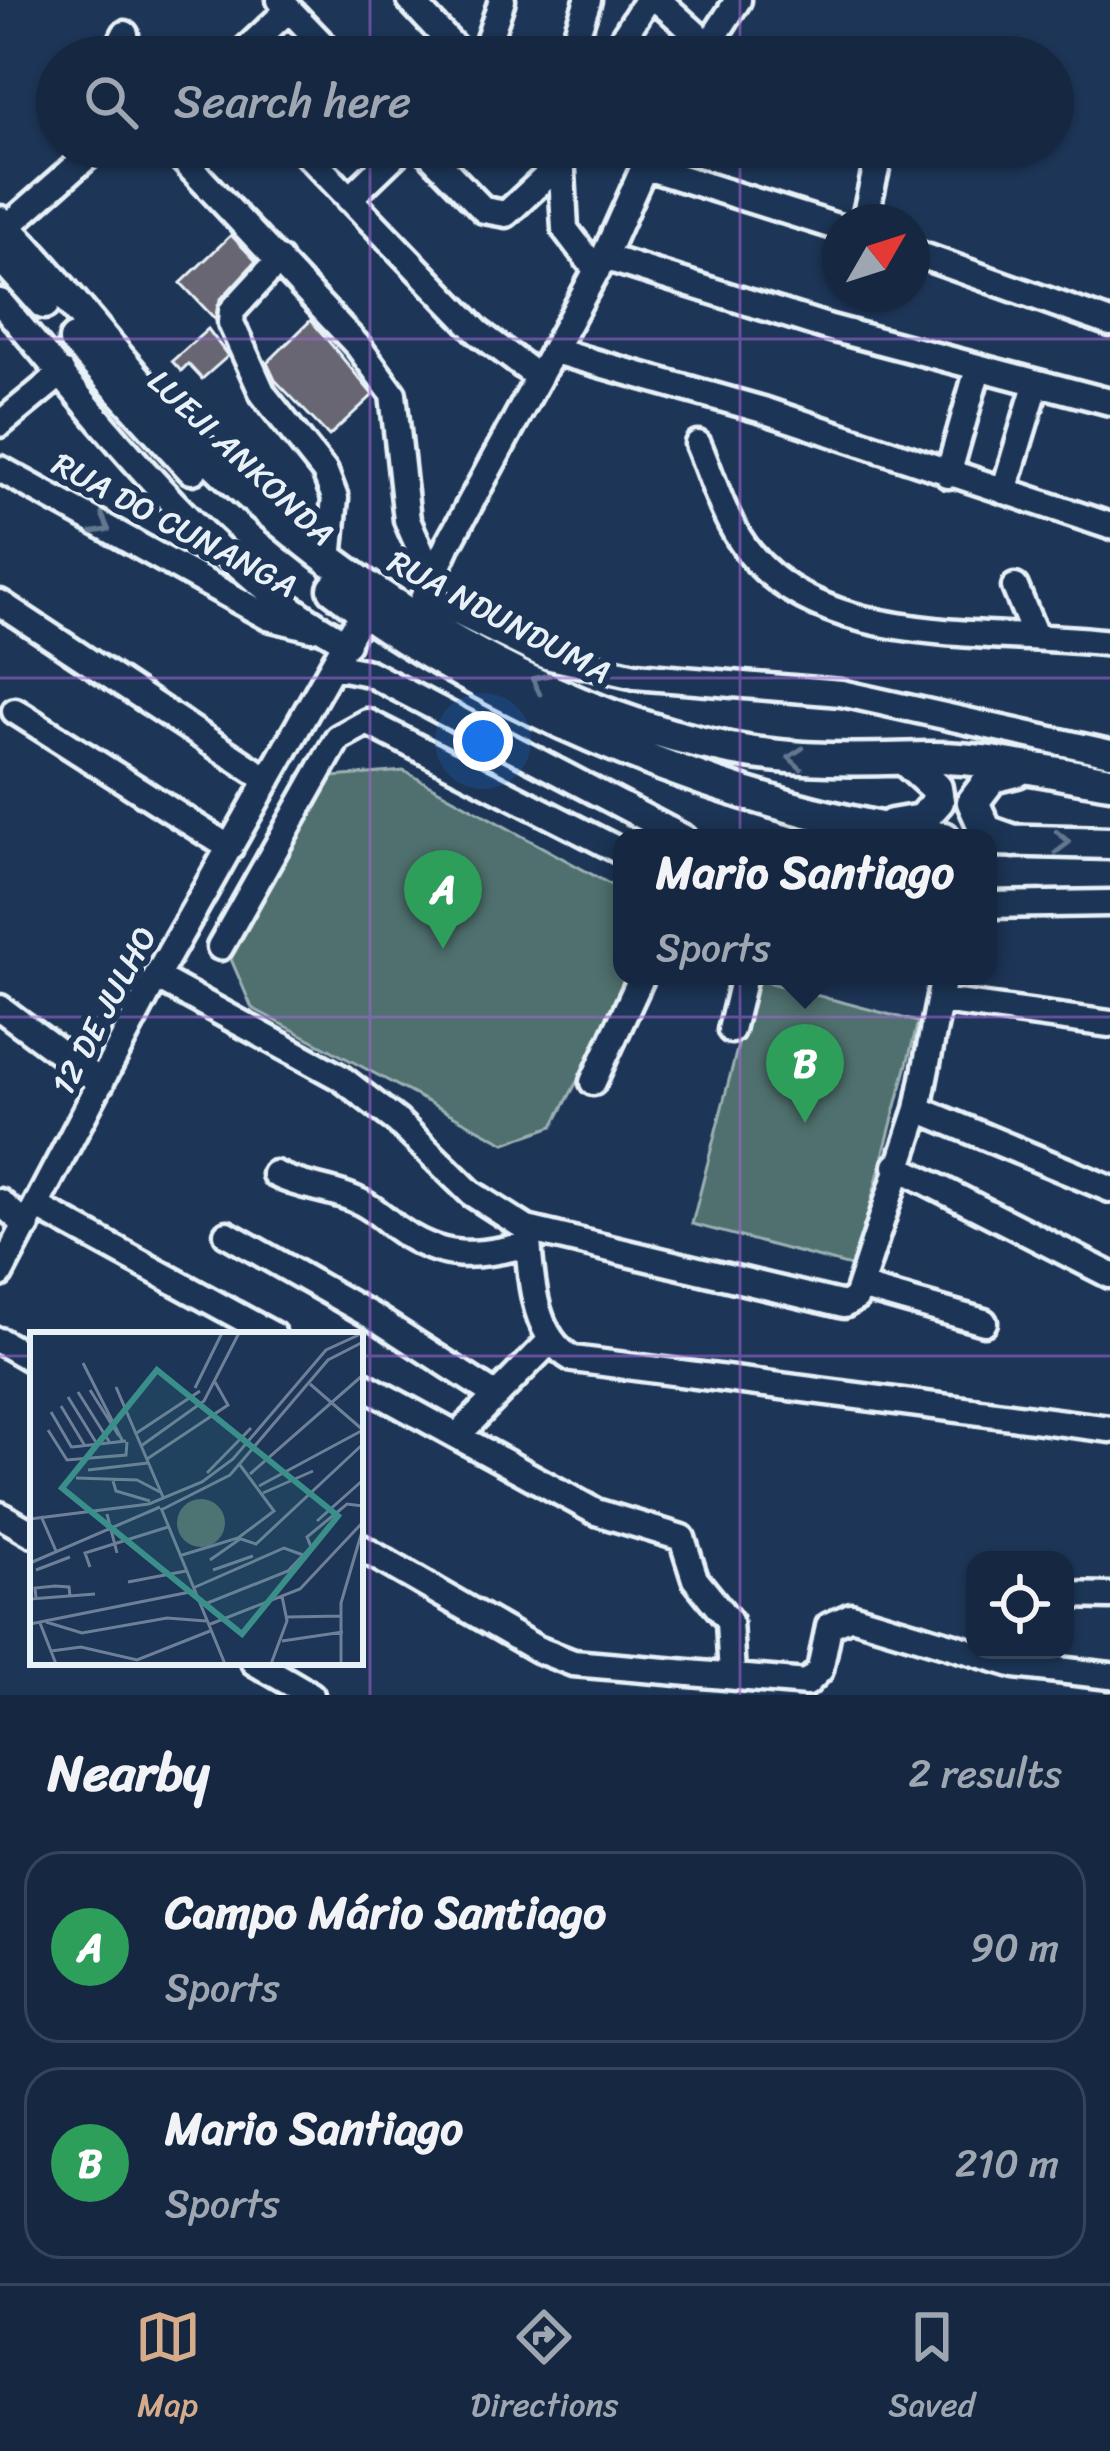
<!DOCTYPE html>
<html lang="en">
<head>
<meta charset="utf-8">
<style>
  body { margin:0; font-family:Sriracha,sans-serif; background:#23344c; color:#f1f3f6 }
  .controls { position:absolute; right:36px; bottom:36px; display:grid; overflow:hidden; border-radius:24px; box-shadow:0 3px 9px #0004 }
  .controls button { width:108px; height:108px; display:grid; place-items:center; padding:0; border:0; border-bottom:3px solid #35445a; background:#162841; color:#f1f3f6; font:60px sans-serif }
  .compass { position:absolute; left:822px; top:204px; width:108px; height:108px; border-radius:50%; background:#162841; box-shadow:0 3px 9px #0004; rotate:51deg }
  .you { position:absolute; left:483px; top:741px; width:42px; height:42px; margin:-30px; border:9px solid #fff; border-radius:50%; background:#1a73e8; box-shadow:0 0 0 18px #1a73e833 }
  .badge { display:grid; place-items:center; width:78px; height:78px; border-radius:50%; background:#d6ab8b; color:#fff; font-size:39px; font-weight:700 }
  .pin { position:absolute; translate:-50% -99px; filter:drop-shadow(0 3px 6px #0008) }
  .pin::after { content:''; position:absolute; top:63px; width:42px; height:36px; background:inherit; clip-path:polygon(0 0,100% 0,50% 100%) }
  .popup { position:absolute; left:613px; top:829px; width:384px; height:156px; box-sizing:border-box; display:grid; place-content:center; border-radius:24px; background:#162841; filter:drop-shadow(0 3px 9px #0005); font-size:39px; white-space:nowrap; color:#9ea6b1 }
  .popup b { font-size:45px; color:#f1f3f6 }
  .popup::after { content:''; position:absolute; left:50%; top:100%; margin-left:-24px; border:24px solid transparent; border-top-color:#162841 }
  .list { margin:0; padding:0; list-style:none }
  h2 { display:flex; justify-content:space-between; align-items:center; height:156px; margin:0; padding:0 48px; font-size:51px }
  h2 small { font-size:39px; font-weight:400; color:#9ea6b1 }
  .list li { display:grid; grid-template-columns:78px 1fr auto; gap:36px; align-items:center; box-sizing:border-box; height:192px; margin:0 24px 24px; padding:0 24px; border:3px solid #35445a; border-radius:36px }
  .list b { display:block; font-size:45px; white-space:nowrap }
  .list p { margin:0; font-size:39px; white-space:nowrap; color:#9ea6b1 }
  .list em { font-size:39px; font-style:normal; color:#9ea6b1 }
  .icon { flex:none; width:66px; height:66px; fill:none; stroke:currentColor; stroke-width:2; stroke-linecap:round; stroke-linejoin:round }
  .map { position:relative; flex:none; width:1110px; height:1695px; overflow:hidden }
  .search { position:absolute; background:#162841; box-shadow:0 3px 9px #0004; left:36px; right:36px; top:36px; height:132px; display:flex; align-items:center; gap:30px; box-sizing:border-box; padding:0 42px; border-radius:66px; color:#9ea6b1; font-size:45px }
  .sheet { height:588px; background:#162841 }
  nav { display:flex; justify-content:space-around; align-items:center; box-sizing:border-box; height:168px; border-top:3px solid #35445a; background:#162841; font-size:33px; color:#9ea6b1 }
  nav a { display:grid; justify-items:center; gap:6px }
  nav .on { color:#d6ab8b }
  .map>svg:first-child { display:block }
  .green { fill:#506f6e; stroke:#9cb0b3; stroke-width:3 }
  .building { fill:#686672; stroke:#e8f1f8; stroke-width:3 }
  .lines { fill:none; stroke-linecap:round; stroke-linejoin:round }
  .minor-casing { stroke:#e8f1f8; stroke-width:33 }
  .major-casing { stroke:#e8f1f8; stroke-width:39 }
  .minor { stroke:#1d3557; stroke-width:24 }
  .major { stroke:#1d3557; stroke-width:30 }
  .oneway { stroke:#64778f }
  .grid { fill:none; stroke:#9c67d0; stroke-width:3; stroke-opacity:0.55 }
  .labels { text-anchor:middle; stroke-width:12; stroke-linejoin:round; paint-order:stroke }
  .street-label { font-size:33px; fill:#e8f1f8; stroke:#1d3557 }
  .inset-road { fill:none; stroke:#6e8097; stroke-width:3 }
  .view { fill:#3a8f8a; fill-opacity:0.15; stroke:#3a8f8a; stroke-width:6 }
  .inset-edge { fill:none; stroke:#e8f1f8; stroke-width:6 }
</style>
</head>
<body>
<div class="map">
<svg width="1110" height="1695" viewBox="0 0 1110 1695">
  <rect width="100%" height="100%" fill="#1d3557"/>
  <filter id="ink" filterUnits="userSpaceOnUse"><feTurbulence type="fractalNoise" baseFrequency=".00833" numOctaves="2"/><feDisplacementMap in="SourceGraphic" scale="24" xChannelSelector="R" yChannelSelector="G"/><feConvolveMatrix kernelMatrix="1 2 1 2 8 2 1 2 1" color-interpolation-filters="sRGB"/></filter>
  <g filter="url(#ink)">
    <path class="green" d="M 404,771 L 622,891 L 622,976 L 634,976 L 553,1126 L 505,1143 L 252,1008 L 231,959 L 333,777 Z
      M 755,979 L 918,1022 L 854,1267 L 692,1224 Z"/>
    <path class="building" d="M 231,235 L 256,261 L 220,300 L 215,319 L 181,283 Z
      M 311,320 L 373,395 L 329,436 L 275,380 L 267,363 Z
      M 208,329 L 228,356 L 202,379 L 188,364 L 181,371 L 172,361 Z"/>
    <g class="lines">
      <g class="minor-casing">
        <path id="minor" d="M 280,0 L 335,57
          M 410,0 L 463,57
          M 658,0 L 708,45
          M 114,57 L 125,34
          M 238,57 L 288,10
          M 483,57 L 502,0
          M 569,57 L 588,0
          M 611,57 L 647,0
          M 701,57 L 738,0
          M 171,147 L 358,346 L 393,394 L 407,520 L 432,577
          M 300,147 L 478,332 L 538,377
          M 423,147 L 484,210 L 506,214 L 562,162
          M 561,154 L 565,229 L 597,271
          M 643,166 L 840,228
          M 349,199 L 403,147
          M 864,222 L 881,147
          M 6,228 L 98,147
          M 912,252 L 1110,323
          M 604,257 L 827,327 L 1110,402
          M 279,260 L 232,311 L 231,323 L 263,394 L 325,472 L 335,498 L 329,560
          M 0,302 C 101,419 209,568 347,643
          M 554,351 L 763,410 L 1110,526
          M 0,424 L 62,373
          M 698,444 C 711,474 721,510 739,538 C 810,652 994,628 1110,643
          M 0,469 L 268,617 L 312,628
          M 948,475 L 978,369
          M 1004,491 L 1036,385
          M 1015,587 L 1034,633
          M 424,596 L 546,656 L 635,676 L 841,693 L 1110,753
          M 0,603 L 268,780
          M 418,610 L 448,544 L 604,257 L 653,147
          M 333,666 L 369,673 L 684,838
          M 15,711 L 230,848
          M 988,905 L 1110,903
          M 220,947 L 338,738 L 367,722 L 622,852
          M 156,977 L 341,1078 L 397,1121 L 471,1193 L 527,1229 L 844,1305 L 856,1298 L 918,1109 L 944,976
          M 942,1001 L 1110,1024
          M 0,1008 L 101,1083
          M 731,1030 L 744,976
          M 593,1082 L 642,976
          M 918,1109 L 1110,1189
          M 896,1166 L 1110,1275
          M 275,1174 C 302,1188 330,1188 356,1200 C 371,1206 383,1217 395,1227 C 441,1261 476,1258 528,1244
          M 0,1202 L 27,1226
          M 38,1207 L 273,1335
          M 527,1229 C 531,1273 531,1336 573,1359 L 1110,1429
          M 227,1234 L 377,1319 L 495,1395
          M 0,1274 L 156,977 L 363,612
          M 860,1287 L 984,1322
          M 0,1341 L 33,1360
          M 360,1383 L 596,1512 L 682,1538 L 695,1579 L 729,1621 L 732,1676
          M 457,1436 L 549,1342
          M 0,1515 L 33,1534
          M 360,1547 L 537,1649 L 573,1663 L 807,1683 L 820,1670 L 829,1626 L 851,1616 L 1015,1665 L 1110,1676
          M 1065,1595 L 1110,1596
          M 254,1662 L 311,1695"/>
      </g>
      <g class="major-casing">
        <path id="major" d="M 0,222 C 66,288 120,367 186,434 C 328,579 529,709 730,749 C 798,762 862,760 930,758 C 988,757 1052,773 1110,782
          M 0,254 L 44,303
          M 75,340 L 192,468
          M 334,589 C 487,708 750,815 944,838
          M 892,825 L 921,820 L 938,801 L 936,788 L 906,761
          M 994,840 L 1110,843
          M 1014,841 L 986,831 L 973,802 L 992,777 L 1017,771"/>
      </g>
      <use href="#minor" class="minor"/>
      <use href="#major" class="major"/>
    </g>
    <defs><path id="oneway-chevron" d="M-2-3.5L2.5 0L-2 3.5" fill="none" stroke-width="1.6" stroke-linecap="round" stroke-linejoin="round" transform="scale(3)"/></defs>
    <g class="oneway">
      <use href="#oneway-chevron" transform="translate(102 526) rotate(29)"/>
      <use href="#oneway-chevron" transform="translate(539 682) rotate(-154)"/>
      <use href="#oneway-chevron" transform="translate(796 758) rotate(-175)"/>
      <use href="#oneway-chevron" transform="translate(1062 842) rotate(1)"/>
    </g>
  </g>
  <path class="grid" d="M 370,0 L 370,57M 740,0 L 740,57M 370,147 L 370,1695M 740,147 L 740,1695M 0,339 L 1110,339M 0,678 L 1110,678M 0,1017 L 1110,1017M 0,1356 L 33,1356M 360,1356 L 1110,1356"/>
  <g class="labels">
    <g class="street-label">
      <text transform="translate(242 457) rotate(43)" y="12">LUEJI ANKONDA</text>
      <text transform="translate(175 524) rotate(28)" y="12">RUA DO CUNANGA</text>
      <text transform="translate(500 616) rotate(28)" y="12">RUA NDUNDUMA</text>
      <text transform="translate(103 1010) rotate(-62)" y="12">12 DE JULHO</text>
    </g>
  </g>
  <g transform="translate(30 1332)">
    <rect width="333" height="333" fill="#1d3557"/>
    <path d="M147 191a24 24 0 1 1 48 0a24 24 0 1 1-48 0Z" fill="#506f6e"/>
    <path class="inset-road" d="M 53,31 L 93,110M 280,52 L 333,98M 86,55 L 133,165M 165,56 L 192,1M 60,58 L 89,104M 48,60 L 80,111M 38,65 L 67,112M 31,74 L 55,114M 21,80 L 42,116M 18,98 L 37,128 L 96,123 L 97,110M 105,102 L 170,59M 111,114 L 174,69 L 209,1M 42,115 L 96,109M 117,127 L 198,73 L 185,50M 58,138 L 118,131M 177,141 L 221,96M 220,142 L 333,43M 46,146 L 107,148 L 130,160M 83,149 L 86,159 L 120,169M 229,154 L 333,98M 233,161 L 283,139M 131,176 L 195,332M 131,178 L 200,143 L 298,28 L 333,10M 77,182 L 87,221M 11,184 L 26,219M 0,187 L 119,172 L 172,150 L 203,127 L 296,18 L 333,1M 287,189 L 333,148M 208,206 L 226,212 L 333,112M 149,224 L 208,206 L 244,179 L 210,133M 180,228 L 210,207M 0,231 L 130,175M 60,235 L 55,221 L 138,195M 6,238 L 40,225M 183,238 L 223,224M 98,250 L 156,239M 163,256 L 254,216 L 273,223M 6,266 L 5,256 L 25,254 L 39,255 L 40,264M 0,267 L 65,262M 170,274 L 258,239 L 281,215 L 277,205 L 317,172 L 333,174M 257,285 L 312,284M 16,290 L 52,301 L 137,286 L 176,289M 10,291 L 26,332M 0,292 L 165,259M 178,293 L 270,257 L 333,190M 252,309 L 313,300M 21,319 L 51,315 L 107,328 L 180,299M 241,332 L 257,289 L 252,264M 311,332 L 311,271 L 333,196"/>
    <path class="view" d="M 127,38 L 308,184 L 212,302 L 32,156 Z"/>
    <rect width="333" height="333" class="inset-edge"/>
  </g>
</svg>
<div class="controls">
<button><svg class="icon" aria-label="locate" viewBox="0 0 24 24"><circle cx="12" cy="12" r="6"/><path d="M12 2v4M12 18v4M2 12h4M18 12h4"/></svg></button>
</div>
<svg class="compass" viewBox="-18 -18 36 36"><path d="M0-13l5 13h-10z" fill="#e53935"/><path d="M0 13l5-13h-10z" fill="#9ea6b1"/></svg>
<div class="you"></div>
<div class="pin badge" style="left:443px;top:949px;background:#2e9e5b">A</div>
<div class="pin badge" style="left:805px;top:1123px;background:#2e9e5b">B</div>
<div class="popup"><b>Mario Santiago</b>Sports</div>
<div class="search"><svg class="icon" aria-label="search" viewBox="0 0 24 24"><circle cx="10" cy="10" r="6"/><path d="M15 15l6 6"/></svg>Search here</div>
</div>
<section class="sheet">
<h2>Nearby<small>2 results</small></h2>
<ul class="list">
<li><span class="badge" style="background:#2e9e5b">A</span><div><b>Campo Mário Santiago</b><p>Sports</p></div><em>90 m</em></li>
<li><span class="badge" style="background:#2e9e5b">B</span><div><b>Mario Santiago</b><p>Sports</p></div><em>210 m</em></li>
</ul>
</section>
<nav>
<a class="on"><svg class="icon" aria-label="map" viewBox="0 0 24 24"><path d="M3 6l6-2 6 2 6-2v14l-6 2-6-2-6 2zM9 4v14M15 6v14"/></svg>Map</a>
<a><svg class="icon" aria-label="directions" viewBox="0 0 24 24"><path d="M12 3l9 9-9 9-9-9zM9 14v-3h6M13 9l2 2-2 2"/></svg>Directions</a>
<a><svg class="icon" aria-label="saved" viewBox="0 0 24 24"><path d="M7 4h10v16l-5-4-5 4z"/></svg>Saved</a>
</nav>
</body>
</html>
